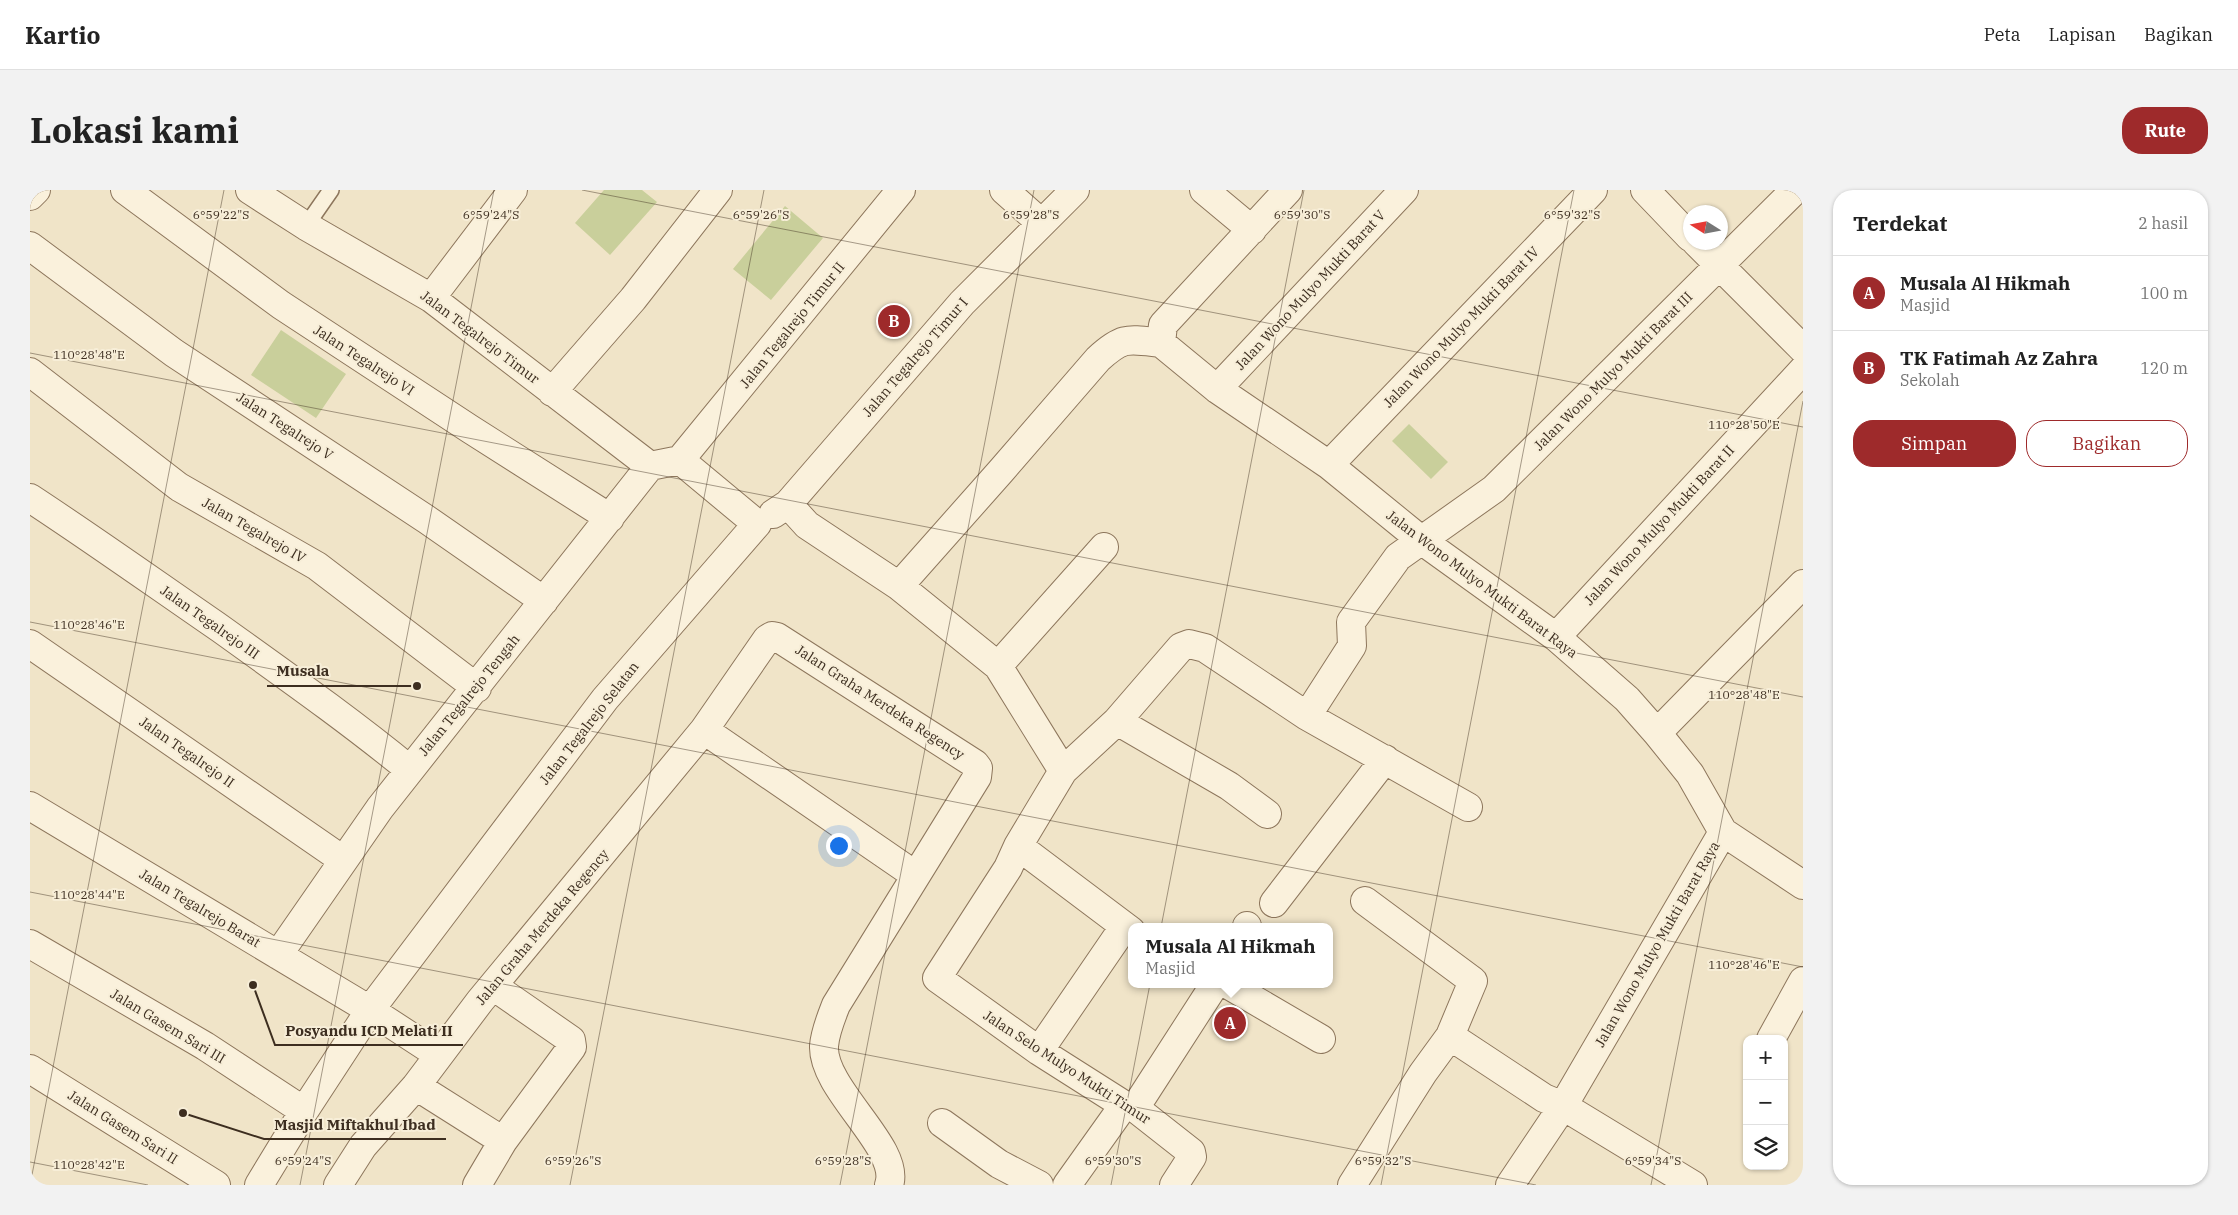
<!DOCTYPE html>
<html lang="id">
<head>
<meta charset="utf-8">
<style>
  body { margin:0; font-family:"IBM Plex Serif",serif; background:#f2f2f2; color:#222 }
  .controls { position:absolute; right:15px; bottom:15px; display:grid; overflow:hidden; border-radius:10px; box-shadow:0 1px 4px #0004 }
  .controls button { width:45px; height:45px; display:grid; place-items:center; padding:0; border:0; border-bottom:1px solid #e0e0e0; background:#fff; color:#222; font:25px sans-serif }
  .compass { position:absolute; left:1653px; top:15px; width:45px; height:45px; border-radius:50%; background:#fff; box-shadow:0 1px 4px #0004; rotate:281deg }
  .you { position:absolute; left:808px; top:655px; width:18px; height:18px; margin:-12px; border:4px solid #fff; border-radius:50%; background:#1a73e8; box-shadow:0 0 0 8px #1a73e833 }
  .badge { display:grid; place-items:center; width:32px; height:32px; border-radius:50%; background:#9e2a2b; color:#fff; font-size:16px; font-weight:700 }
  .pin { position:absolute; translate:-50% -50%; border:2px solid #fff; box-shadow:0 1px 5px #0006 }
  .popup { position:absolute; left:1098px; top:733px; width:205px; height:65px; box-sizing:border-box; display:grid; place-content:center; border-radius:10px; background:#fff; filter:drop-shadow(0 1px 4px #0005); font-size:16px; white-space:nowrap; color:#767676 }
  .popup b { font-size:19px; color:#222 }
  .popup::after { content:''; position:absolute; left:50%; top:100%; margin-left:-10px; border:10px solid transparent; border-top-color:#fff }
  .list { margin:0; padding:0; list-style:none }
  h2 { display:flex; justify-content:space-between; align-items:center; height:65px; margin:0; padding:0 20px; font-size:21px }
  h2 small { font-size:16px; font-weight:400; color:#767676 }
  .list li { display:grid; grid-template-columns:32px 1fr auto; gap:15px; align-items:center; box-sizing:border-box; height:75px; padding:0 20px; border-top:1px solid #e0e0e0 }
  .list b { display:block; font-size:19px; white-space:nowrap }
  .list p { margin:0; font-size:16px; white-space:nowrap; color:#767676 }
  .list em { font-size:16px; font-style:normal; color:#767676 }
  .actions { display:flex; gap:10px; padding:15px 20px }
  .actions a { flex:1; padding:11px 0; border:1px solid #9e2a2b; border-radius:20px; text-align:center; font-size:18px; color:#9e2a2b }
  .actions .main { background:#9e2a2b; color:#fff }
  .icon { flex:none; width:28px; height:28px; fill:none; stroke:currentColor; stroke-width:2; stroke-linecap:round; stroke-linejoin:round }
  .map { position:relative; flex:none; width:1773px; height:995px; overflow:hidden; border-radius:20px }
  header { display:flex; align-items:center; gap:30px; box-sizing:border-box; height:70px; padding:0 25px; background:#fff; border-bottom:1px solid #e0e0e0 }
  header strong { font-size:24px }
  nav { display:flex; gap:28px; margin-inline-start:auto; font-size:18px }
  .intro { display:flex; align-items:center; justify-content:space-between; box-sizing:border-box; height:120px; padding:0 30px }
  h1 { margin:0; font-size:35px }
  .button { padding:12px 22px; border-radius:20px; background:#9e2a2b; color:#fff; font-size:18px; font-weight:700 }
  main { display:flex; gap:30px; padding:0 30px }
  aside { flex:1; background:#fff; border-radius:20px; box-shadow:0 1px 4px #0004 }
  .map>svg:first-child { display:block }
  .green { fill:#c9cf9b }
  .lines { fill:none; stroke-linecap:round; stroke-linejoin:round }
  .lane-casing { stroke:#8d765c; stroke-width:18 }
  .street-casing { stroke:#8d765c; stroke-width:30 }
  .lane { stroke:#faf1dc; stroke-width:15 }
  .street { stroke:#faf1dc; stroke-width:28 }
  .ticks { fill:none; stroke:#3d2e20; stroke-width:1; stroke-opacity:0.45 }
  .labels { text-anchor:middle; stroke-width:4; stroke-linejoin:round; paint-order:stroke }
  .street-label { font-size:14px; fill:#3d2e20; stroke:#f7eed8 }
  .ticks-label { font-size:12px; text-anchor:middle; fill:#3d2e20; stroke:#f7eed8; stroke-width:4; stroke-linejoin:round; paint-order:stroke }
  .leader { fill:none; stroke:#3d2e20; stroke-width:2 }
  .callout-dot { fill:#3d2e20; stroke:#f7eed8; stroke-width:2 }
  .callout-label { font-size:15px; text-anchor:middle; font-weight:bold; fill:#3d2e20; stroke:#f7eed8; stroke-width:4; stroke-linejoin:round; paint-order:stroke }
</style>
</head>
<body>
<header>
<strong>Kartio</strong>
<nav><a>Peta</a><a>Lapisan</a><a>Bagikan</a></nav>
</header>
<div class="intro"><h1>Lokasi kami</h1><a class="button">Rute</a></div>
<main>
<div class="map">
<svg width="1773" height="995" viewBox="0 0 1773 995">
  <rect width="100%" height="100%" fill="#f0e4c8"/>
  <path class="green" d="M 574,0 L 612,0 L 627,12 L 580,65 L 545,33 Z
    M 755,16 L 793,48 L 741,110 L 703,79 Z
    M 251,140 L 316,184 L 286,228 L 221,185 Z
    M 1379,234 L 1418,272 L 1401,289 L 1362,251 Z"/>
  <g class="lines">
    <g class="lane-casing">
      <path id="lane" d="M 276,36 L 301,0"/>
    </g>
    <g class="street-casing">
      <path id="street" d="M 95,0 L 251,115 L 440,239 L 580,328
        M 220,0 L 276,36 L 401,108 L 620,276
        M 974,0 L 1011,33
        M 1174,0 L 1222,40
        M 1615,0 L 1660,47
        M 0,6 L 6,0
        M 1666,52 L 1773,159
        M 0,56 L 144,163 L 396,329 L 514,411
        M 401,108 L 483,0
        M 1131,153 L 1187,199 L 1299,275 L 1391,350 L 1526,447 L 1597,509 L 1627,543 L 1660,584 L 1693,642 L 1773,695
        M 0,182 L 149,297 L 287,376 L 447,498
        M 1187,199 L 1374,0
        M 522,202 L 603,109 L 688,0
        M 650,270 L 871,0
        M 1299,275 L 1563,0
        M 0,308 C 64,350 127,395 191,439 C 255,485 319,530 380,580
        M 758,314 L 777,335 L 869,396 L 968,476 L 1033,581 L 1087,531 L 1151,457 L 1159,454 L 1175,458 L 1277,526 L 1438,617
        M 743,324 L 758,314 L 932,113 L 1045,0
        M 869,396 L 971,281 L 1068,169 C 1093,146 1098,149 1131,153 L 1133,135 L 1258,0
        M 1526,447 L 1773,180
        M 0,454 L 313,670
        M 968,476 L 1074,357
        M 1277,526 L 1322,456 L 1321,432 L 1368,367 L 1464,299 L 1765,0
        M 1087,531 L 1199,596 L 1237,624
        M 674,540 L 885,685
        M 1627,543 L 1773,394
        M 1033,581 L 988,656 L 978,678 L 907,788 L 1009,861 L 1094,915 L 1105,918 L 1161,962 L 1162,967 L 1144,995
        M 0,616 L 340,820 L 409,865
        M 988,656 L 1101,741
        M 1335,711 L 1443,791 L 1420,846 L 1514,908 L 1533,916 L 1663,995
        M 1244,713 L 1355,569
        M 1217,737 L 1217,736
        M 0,754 L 175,856 L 274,921
        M 248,765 L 350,618 L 620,276 L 650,270
        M 1197,794 L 1291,849
        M 1741,849 L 1773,791
        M 1009,861 L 1094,737
        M 0,879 L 186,995
        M 386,896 L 473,951
        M 1105,918 L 1185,794
        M 912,933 L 969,974 L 1009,995
        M 229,995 L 274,921 L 340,820 L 575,509 L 727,334 L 650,270
        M 308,995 L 333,956 L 386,896 L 450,811 L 674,540 L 737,449 L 742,446 L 747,447 L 945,574 L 948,578 L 947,587 L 806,815 C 801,828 795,842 794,856 C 792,900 872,958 859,995
        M 447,995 L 473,951 L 542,857 L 541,850 L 463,796
        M 1037,995 L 1094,915
        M 1322,995 L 1393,883 L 1420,846
        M 1480,995 L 1533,916 L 1693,642"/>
    </g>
    <use href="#lane" class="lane"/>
    <use href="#street" class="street"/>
  </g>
  <path class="ticks" d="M 552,0 L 1773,237M 0,163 L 1773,507M 0,432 L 1773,777M 0,702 L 1506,995M 0,972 L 118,995M 0,995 L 194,0M 270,995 L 464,0M 540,995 L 734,0M 810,995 L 1004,0M 1081,995 L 1274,0M 1351,995 L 1544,0M 1621,995 L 1773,211"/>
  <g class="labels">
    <g class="street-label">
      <text transform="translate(1280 100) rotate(-47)" y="5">Jalan Wono Mulyo Mukti Barat V</text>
      <text transform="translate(762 135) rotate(-51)" y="5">Jalan Tegalrejo Timur II</text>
      <text transform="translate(1431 137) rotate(-46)" y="5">Jalan Wono Mulyo Mukti Barat IV</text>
      <text transform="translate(450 147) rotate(37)" y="5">Jalan Tegalrejo Timur</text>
      <text transform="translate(885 167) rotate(-49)" y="5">Jalan Tegalrejo Timur I</text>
      <text transform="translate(334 170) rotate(33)" y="5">Jalan Tegalrejo VI</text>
      <text transform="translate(1583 181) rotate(-45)" y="5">Jalan Wono Mulyo Mukti Barat III</text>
      <text transform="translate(255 236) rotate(33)" y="5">Jalan Tegalrejo V</text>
      <text transform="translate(1629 335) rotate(-47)" y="5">Jalan Wono Mulyo Mukti Barat II</text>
      <text transform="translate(224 340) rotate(30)" y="5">Jalan Tegalrejo IV</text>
      <text transform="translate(1452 394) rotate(37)" y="5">Jalan Wono Mulyo Mukti Barat Raya</text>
      <text transform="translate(180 432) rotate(35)" y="5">Jalan Tegalrejo III</text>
      <text transform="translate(439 505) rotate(-51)" y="5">Jalan Tegalrejo Tengah</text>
      <text transform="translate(850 512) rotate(33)" y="5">Jalan Graha Merdeka Regency</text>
      <text transform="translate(559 533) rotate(-52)" y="5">Jalan Tegalrejo Selatan</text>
      <text transform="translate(157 562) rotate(35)" y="5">Jalan Tegalrejo II</text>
      <text transform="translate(170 718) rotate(31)" y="5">Jalan Tegalrejo Barat</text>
      <text transform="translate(512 737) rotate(-50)" y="5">Jalan Graha Merdeka Regency</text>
      <text transform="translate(1627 754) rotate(-60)" y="5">Jalan Wono Mulyo Mukti Barat Raya</text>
      <text transform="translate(138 836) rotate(31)" y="5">Jalan Gasem Sari III</text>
      <text transform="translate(1037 877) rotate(33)" y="5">Jalan Selo Mulyo Mukti Timur</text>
      <text transform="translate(93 937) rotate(32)" y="5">Jalan Gasem Sari II</text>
    </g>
  </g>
  <g class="ticks-label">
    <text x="191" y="29">6°59'22"S</text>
    <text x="461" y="29">6°59'24"S</text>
    <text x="731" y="29">6°59'26"S</text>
    <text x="1001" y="29">6°59'28"S</text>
    <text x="1272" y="29">6°59'30"S</text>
    <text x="1542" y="29">6°59'32"S</text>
    <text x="59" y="169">110°28'48"E</text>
    <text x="1714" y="239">110°28'50"E</text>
    <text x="59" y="439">110°28'46"E</text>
    <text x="1714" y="509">110°28'48"E</text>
    <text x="59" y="709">110°28'44"E</text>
    <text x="1714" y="779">110°28'46"E</text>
    <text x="273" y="975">6°59'24"S</text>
    <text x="543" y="975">6°59'26"S</text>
    <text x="813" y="975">6°59'28"S</text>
    <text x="1083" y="975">6°59'30"S</text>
    <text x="1353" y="975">6°59'32"S</text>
    <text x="1623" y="975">6°59'34"S</text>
    <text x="59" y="979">110°28'42"E</text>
  </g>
  <path class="leader" d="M387 496L309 496H237M223 795L245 855H433M153 923L234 949H416"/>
  <g class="callout-dot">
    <circle cx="387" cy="496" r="5"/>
    <circle cx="223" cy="795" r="5"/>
    <circle cx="153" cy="923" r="5"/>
  </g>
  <g class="callout-label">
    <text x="273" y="486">Musala</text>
    <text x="339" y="846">Posyandu ICD Melati II</text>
    <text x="325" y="940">Masjid Miftakhul Ibad</text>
  </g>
</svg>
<div class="controls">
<button>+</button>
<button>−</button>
<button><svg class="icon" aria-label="layers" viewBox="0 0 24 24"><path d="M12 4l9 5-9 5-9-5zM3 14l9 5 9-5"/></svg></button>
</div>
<svg class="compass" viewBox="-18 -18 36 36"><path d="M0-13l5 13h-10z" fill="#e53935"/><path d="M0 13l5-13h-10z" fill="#767676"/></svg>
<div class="you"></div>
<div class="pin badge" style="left:1200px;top:833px">A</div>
<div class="popup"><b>Musala Al Hikmah</b>Masjid</div>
<div class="pin badge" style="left:864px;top:131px">B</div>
</div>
<aside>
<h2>Terdekat<small>2 hasil</small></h2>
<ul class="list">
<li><span class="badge">A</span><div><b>Musala Al Hikmah</b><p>Masjid</p></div><em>100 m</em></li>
<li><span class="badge">B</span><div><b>TK Fatimah Az Zahra</b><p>Sekolah</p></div><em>120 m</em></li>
</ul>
<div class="actions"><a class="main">Simpan</a><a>Bagikan</a></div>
</aside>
</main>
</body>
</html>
